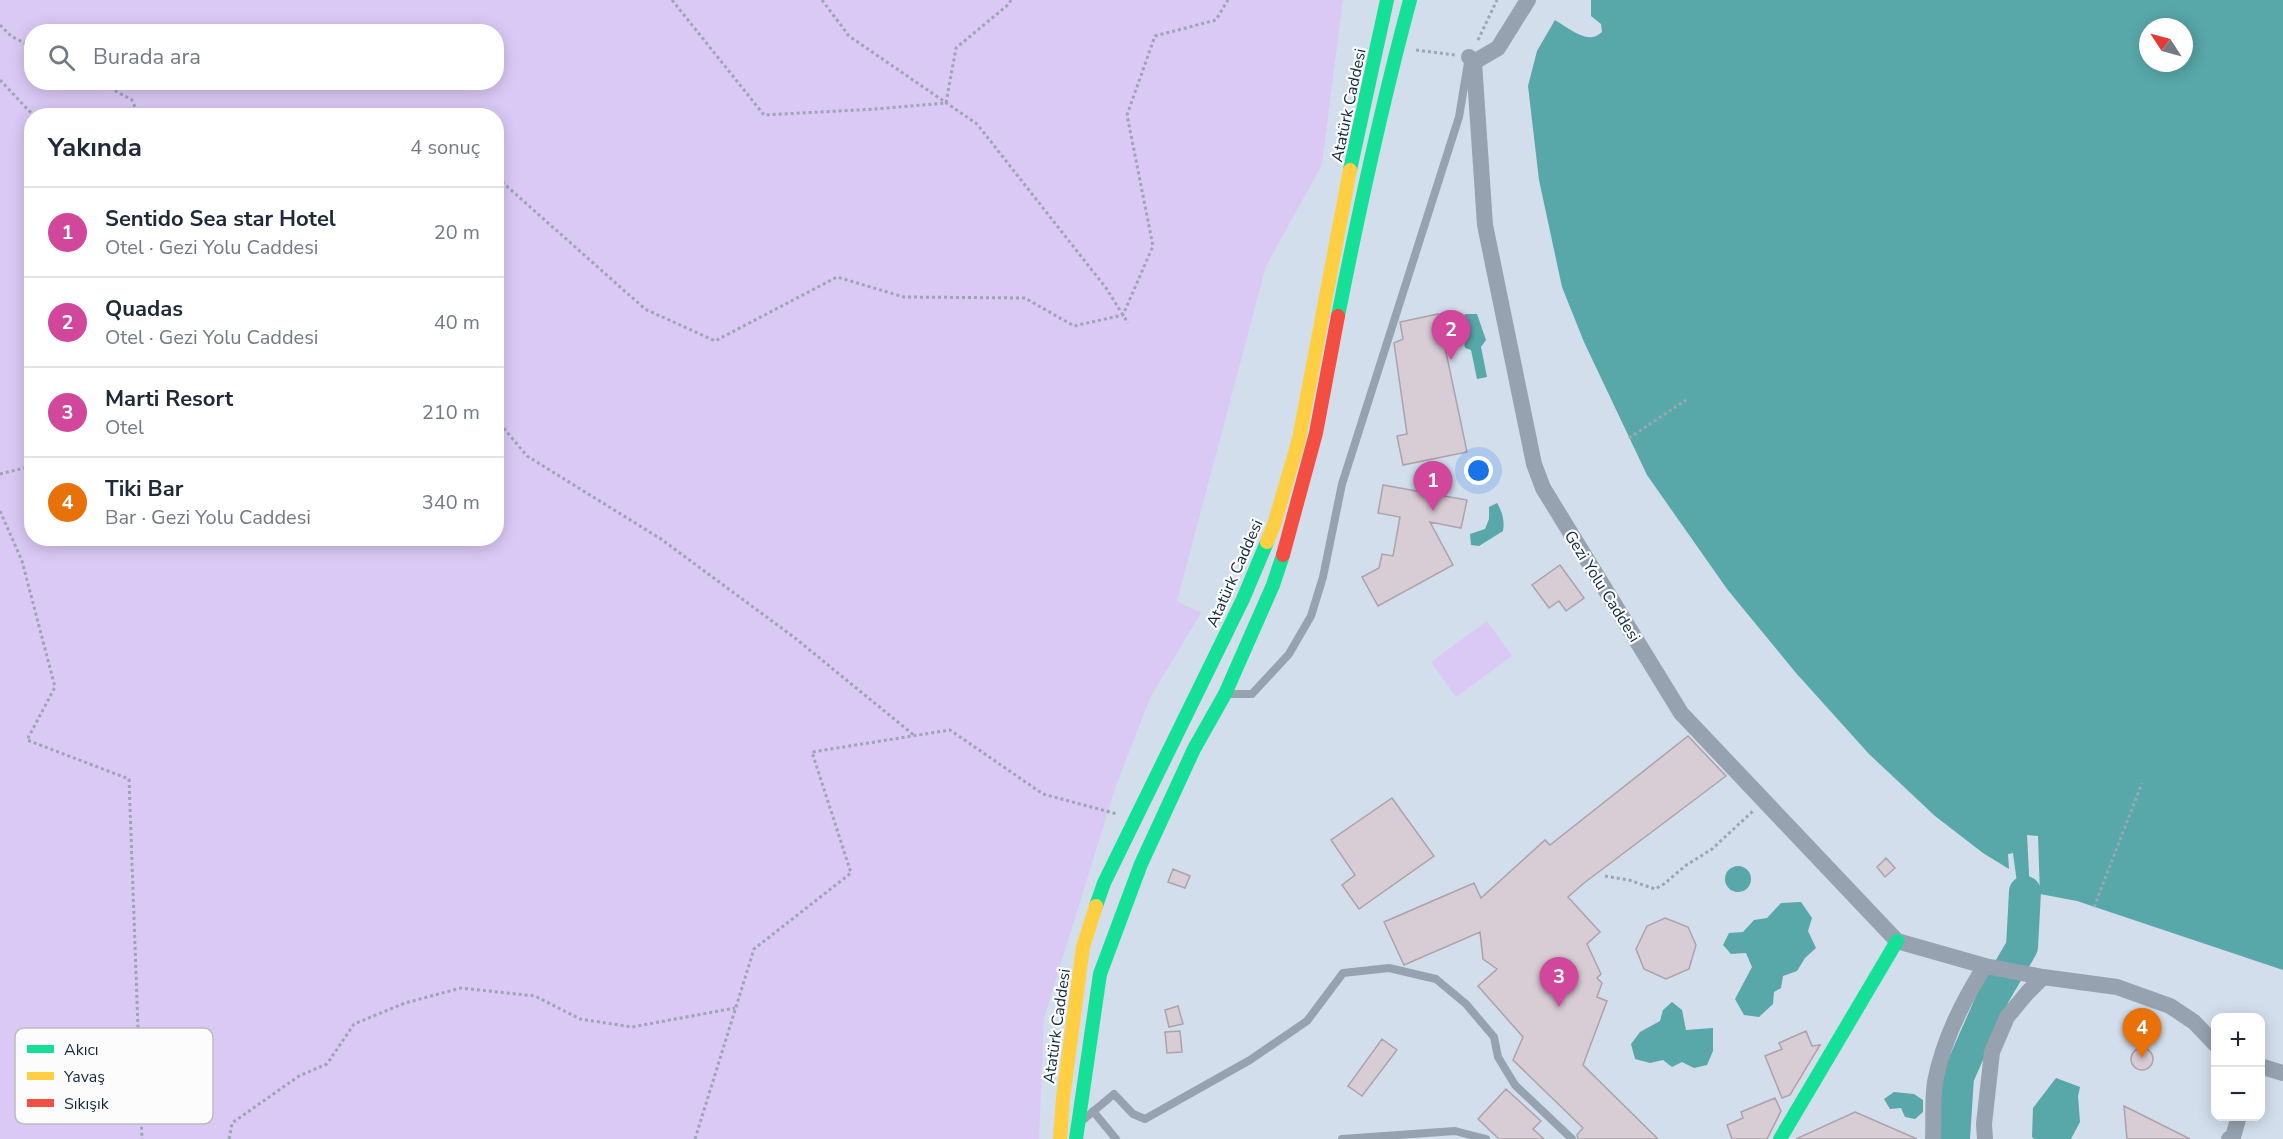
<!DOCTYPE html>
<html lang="tr">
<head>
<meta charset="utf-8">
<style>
  body { margin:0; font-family:"Nunito Sans",sans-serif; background:#f2f2f3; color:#1f2937 }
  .controls { position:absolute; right:18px; bottom:18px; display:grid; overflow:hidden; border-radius:12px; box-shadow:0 3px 15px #0003 }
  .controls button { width:54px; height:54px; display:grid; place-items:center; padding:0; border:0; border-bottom:2px solid #e0e1e3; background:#fff; color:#1f2937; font:30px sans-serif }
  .compass { position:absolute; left:2139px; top:18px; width:54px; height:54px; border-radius:50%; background:#fff; box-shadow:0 3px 15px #0003; rotate:306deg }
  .you { position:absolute; left:1479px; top:471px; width:21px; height:21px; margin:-15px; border:4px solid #fff; border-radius:50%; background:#1a73e8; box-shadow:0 0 0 9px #1a73e833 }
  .badge { display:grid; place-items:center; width:39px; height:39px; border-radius:50%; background:#b45309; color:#fff; font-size:20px; font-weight:700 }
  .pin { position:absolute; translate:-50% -50px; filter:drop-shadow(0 2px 3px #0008) }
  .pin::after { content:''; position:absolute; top:32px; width:21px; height:18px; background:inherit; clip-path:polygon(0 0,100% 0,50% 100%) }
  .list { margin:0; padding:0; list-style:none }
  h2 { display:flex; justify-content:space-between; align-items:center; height:78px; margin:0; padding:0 24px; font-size:26px }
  h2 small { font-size:20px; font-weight:400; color:#747a83 }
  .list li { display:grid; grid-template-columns:39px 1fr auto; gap:18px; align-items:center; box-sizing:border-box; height:90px; padding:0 24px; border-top:2px solid #e0e1e3 }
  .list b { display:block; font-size:22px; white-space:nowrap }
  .list p { margin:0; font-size:20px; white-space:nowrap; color:#747a83 }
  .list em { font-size:20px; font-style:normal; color:#747a83 }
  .icon { flex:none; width:33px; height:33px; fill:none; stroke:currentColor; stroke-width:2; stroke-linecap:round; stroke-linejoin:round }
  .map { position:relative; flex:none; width:2283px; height:1139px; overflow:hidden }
  .search { position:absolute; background:#fff; box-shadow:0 3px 15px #0003; left:24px; top:24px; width:480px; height:66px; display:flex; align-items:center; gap:15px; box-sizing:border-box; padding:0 21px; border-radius:24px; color:#747a83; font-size:22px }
  .panel { position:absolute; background:#fff; box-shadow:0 3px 15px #0003; left:24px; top:108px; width:480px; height:438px; border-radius:24px }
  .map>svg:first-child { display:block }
  .green { fill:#dac9f5; fill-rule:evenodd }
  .water { fill:#58a7a9; fill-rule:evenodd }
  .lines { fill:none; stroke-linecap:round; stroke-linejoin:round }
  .river { stroke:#58a7a9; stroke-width:32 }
  .building { fill:#d8ccd5; stroke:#aca2ab; stroke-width:1.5 }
  .path { stroke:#9ba6b2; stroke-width:3; stroke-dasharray:3 3; stroke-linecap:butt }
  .lane { stroke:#96a2b0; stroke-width:8 }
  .street { stroke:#96a2b0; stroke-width:16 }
  .fast { stroke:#16e098; stroke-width:14 }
  .slow { stroke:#ffcf43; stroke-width:14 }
  .jam { stroke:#f24e42; stroke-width:14 }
  .labels { text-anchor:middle; stroke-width:4.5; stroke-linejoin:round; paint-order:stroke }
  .street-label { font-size:16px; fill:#12283f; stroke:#fcfcfc }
  .key { fill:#fcfcfc; stroke:#b6bcc3; stroke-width:1.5 }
  .key-label { font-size:16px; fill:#12283f }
</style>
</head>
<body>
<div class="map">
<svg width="2283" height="1139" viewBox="0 0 2283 1139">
  <rect width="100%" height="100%" fill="#d2deec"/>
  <path class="green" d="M 0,0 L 1343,0 L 1322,165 L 1266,266 L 1177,601 L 1201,613 L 1150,698 L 1116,786 L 1044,1018 L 1039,1139 L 0,1139 ZM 32,32 L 496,32 L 496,82 L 32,82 ZM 32,116 L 496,116 L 496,538 L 32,538 Z
    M 1487,621 L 1512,656 L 1456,697 L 1431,662 Z"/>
  <path class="water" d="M 1591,0 L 2283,0 L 2283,970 L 2077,901 L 2040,894 L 2038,836 L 2027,835 L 2030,893 L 2018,890 L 2013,853 L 2008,854 L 2009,869 L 1983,853 L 1935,816 L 1869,754 L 1796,673 L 1727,589 L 1647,475 L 1584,342 L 1562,287 L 1539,180 L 1528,86 L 1537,51 L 1555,20 C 1569,28 1588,46 1602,32 L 1601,24 L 1591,16 ZM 2148,27 L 2184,27 L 2184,63 L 2148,63 Z
    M 1465,314 L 1477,314 L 1486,340 L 1481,347 L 1487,377 L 1477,379 L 1471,350 L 1465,348 L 1461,323 Z
    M 1497,503 C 1502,511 1505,521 1503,531 L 1479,546 L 1471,545 L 1470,534 L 1485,529 L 1489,519 L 1489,507 Z
    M1725 879a13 13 0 1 1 26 0a13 13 0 1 1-26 0Z
    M 1801,902 L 1812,918 L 1808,931 L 1816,948 L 1805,958 L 1797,971 L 1783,976 L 1781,988 L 1774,992 L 1773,1004 L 1759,1017 L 1744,1015 L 1735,999 L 1752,967 L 1746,953 L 1731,954 L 1723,945 L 1729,933 L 1743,932 L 1754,920 L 1767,918 L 1781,903 Z
    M 1672,1002 L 1682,1010 L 1686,1030 L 1713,1028 L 1713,1051 L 1707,1065 L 1694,1068 L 1682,1062 L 1672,1067 L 1663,1060 L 1650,1063 L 1635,1059 L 1631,1044 L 1640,1032 L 1660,1021 L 1663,1010 Z
    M 2056,1078 L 2080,1087 L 2078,1096 L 2080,1122 L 2071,1139 L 2034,1139 L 2032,1137 L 2033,1108 Z
    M 1894,1092 L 1914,1094 L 1923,1100 L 1923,1112 L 1915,1119 L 1905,1117 L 1901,1108 L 1890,1109 L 1884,1099 Z"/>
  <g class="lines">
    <path class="river" d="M 1954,1139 L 1958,1077 L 1994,995 L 2022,947 L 2025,892"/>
  </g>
  <path class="building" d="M 1438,314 L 1467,452 L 1403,465 L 1397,436 L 1407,434 L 1394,343 L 1403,339 L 1400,322 Z
    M 1383,485 L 1467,500 L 1461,528 L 1430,522 L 1453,565 L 1378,606 L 1362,577 L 1379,568 L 1382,554 L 1393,556 L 1400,517 L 1378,513 Z
    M 1560,565 L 1584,598 L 1566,611 L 1559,601 L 1549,608 L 1532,585 Z
    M 1688,736 L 1726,776 L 1584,883 L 1568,897 L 1600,932 L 1587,944 L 1601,974 L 1597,978 L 1602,983 L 1597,997 L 1607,1001 L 1583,1065 L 1658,1139 L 1578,1139 L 1577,1135 L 1583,1128 L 1513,1060 L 1523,1037 L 1478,986 L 1497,969 L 1483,959 L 1480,932 L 1404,965 L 1384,922 L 1474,883 L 1481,898 L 1545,840 L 1550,845 Z
    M 1392,798 L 1434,856 L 1359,909 L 1342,885 L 1355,875 L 1331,840 Z
    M 1886,858 L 1895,868 L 1885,877 L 1877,867 Z
    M 1173,869 L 1190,876 L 1185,888 L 1168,882 Z
    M 1665,918 L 1688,927 L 1696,945 L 1689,969 L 1666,979 L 1644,969 L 1636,949 L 1647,926 Z
    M 1178,1006 L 1183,1024 L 1169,1027 L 1165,1010 Z
    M 1180,1031 L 1182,1052 L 1167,1053 L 1165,1032 Z
    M 1806,1031 L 1812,1046 L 1820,1045 L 1790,1095 L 1782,1098 L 1765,1056 L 1782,1049 L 1779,1043 Z
    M 1382,1039 L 1397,1050 L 1362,1096 L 1348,1086 Z
    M2131 1059a11 11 0 1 1 22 0a11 11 0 1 1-22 0Z
    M 1506,1089 L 1541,1121 L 1533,1129 L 1544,1139 L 1499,1139 L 1478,1119 Z
    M 1775,1098 L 1781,1111 L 1767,1139 L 1732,1139 L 1727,1125 L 1743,1118 L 1741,1112 Z
    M 2124,1106 L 2190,1139 L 2127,1139 Z
    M 1855,1112 L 1917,1139 L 1796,1139 Z"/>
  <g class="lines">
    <path class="path" d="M 672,0 L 764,115 L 876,109 L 946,103 L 956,48 L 1009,4 L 1011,0
      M 822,0 L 849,36 L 977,124 L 1106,288 L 1128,323
      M 0,25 L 11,36 L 32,47
      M 1478,40 L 1497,0
      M 1416,50 L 1455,55
      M 0,80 L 34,116
      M 99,82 L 132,100 L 139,116
      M 496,183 L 502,182 L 645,309 L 715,341 L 837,277 L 904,297 L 1025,298 L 1074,326 L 1123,315 L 1153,246 L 1127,115 L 1155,36 L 1216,20 L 1228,0
      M 496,419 L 527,456 L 661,539 L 795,638 L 915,736
      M 1629,438 L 1686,400
      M 0,474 L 32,466
      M 0,511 L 22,561 L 55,687 L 27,740 L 129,779 L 142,1139
      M 1605,876 L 1629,880 L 1655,889 L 1664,884 L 1685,866 L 1712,849 L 1753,811
      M 2094,907 L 2142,783
      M 229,1139 L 232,1123 L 299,1076 L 327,1064 L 354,1024 L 405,1003 L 461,988 L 535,996 L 580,1019 L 632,1027 L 735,1008
      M 695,1139 L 754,949 L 851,873 L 812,752 L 950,730 L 1043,794 L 1117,814"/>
    <path class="lane" d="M 1228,694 L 1252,694 L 1289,654 L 1311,616 L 1323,577 L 1342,484 L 1459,117 L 1468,63
      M 1093,1111 L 1116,1139
      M 1083,1120 L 1114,1094 L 1133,1114 L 1145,1119 L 1250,1060 L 1307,1021 L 1343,973 L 1389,968 L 1436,979 L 1466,1004 L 1494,1037 L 1498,1057 L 1515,1085 L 1572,1139
      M 1342,1139 L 1455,1131 L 1486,1139"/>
    <path class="street" d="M 1469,57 L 1474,62 L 1485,225 L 1534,464 L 1543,488 L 1681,713 L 1897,941 L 1985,966 L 2043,977 L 2117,987 L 2170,1006 L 2194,1022 L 2216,1045
      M 1474,62 L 1498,48 L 1528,0
      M 2260,1066 L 2283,1073
      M 1933,1139 C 1934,1121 1932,1101 1935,1082 C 1943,1040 1962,1002 1985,966
      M 1985,1139 L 1984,1124 L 1992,1052 L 2007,1017 L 2027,993 L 2043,977
      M 2229,1139 L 2233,1137 L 2239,1116"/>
    <path class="fast" d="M 1350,170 L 1387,0
      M 1338,316 C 1359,210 1382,104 1410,0
      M 1096,906 L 1104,883 L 1243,599 L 1267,542
      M 1076,1139 L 1100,974 L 1141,864 L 1194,749 L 1225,694 L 1273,585 L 1283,555
      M 1780,1139 L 1897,941"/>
    <path class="slow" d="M 1267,542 L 1274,525 L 1299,439 L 1350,170
      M 1060,1139 L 1063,1098 L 1083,947 L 1096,906"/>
    <path class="jam" d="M 1283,555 L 1316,433 L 1338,316"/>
  </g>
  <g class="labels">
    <g class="street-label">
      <text transform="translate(1348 105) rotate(-78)" y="6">Atatürk Caddesi</text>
      <text transform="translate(1234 573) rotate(-66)" y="6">Atatürk Caddesi</text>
      <text transform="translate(1603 586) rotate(58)" y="6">Gezi Yolu Caddesi</text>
      <text transform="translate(1056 1026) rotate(-82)" y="6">Atatürk Caddesi</text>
    </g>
  </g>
  <rect x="15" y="1028" width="198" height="96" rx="9" class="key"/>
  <rect x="27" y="1045" width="27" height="8" fill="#16e098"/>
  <rect x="27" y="1072" width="27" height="8" fill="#ffcf43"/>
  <rect x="27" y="1099" width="27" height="8" fill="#f24e42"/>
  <g class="key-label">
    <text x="64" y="1055">Akıcı</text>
    <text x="64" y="1082">Yavaş</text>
    <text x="64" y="1109">Sıkışık</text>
  </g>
</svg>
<div class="controls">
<button>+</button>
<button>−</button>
</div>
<svg class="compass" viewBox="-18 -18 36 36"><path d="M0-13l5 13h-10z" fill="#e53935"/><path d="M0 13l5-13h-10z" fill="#747a83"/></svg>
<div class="you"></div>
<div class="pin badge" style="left:1433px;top:511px;background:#d1479c">1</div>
<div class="pin badge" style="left:1451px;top:360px;background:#d1479c">2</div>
<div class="pin badge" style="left:1559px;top:1007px;background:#d1479c">3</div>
<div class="pin badge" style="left:2142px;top:1058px;background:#e8710a">4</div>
<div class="search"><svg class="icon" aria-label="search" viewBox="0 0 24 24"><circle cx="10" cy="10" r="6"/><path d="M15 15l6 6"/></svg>Burada ara</div>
<section class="panel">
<h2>Yakında<small>4 sonuç</small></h2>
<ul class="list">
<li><span class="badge" style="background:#d1479c">1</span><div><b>Sentido Sea star Hotel</b><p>Otel · Gezi Yolu Caddesi</p></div><em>20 m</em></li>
<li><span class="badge" style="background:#d1479c">2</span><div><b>Quadas</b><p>Otel · Gezi Yolu Caddesi</p></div><em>40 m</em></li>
<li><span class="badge" style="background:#d1479c">3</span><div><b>Marti Resort</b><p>Otel</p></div><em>210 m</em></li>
<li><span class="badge" style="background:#e8710a">4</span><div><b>Tiki Bar</b><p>Bar · Gezi Yolu Caddesi</p></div><em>340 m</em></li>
</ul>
</section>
</div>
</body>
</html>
